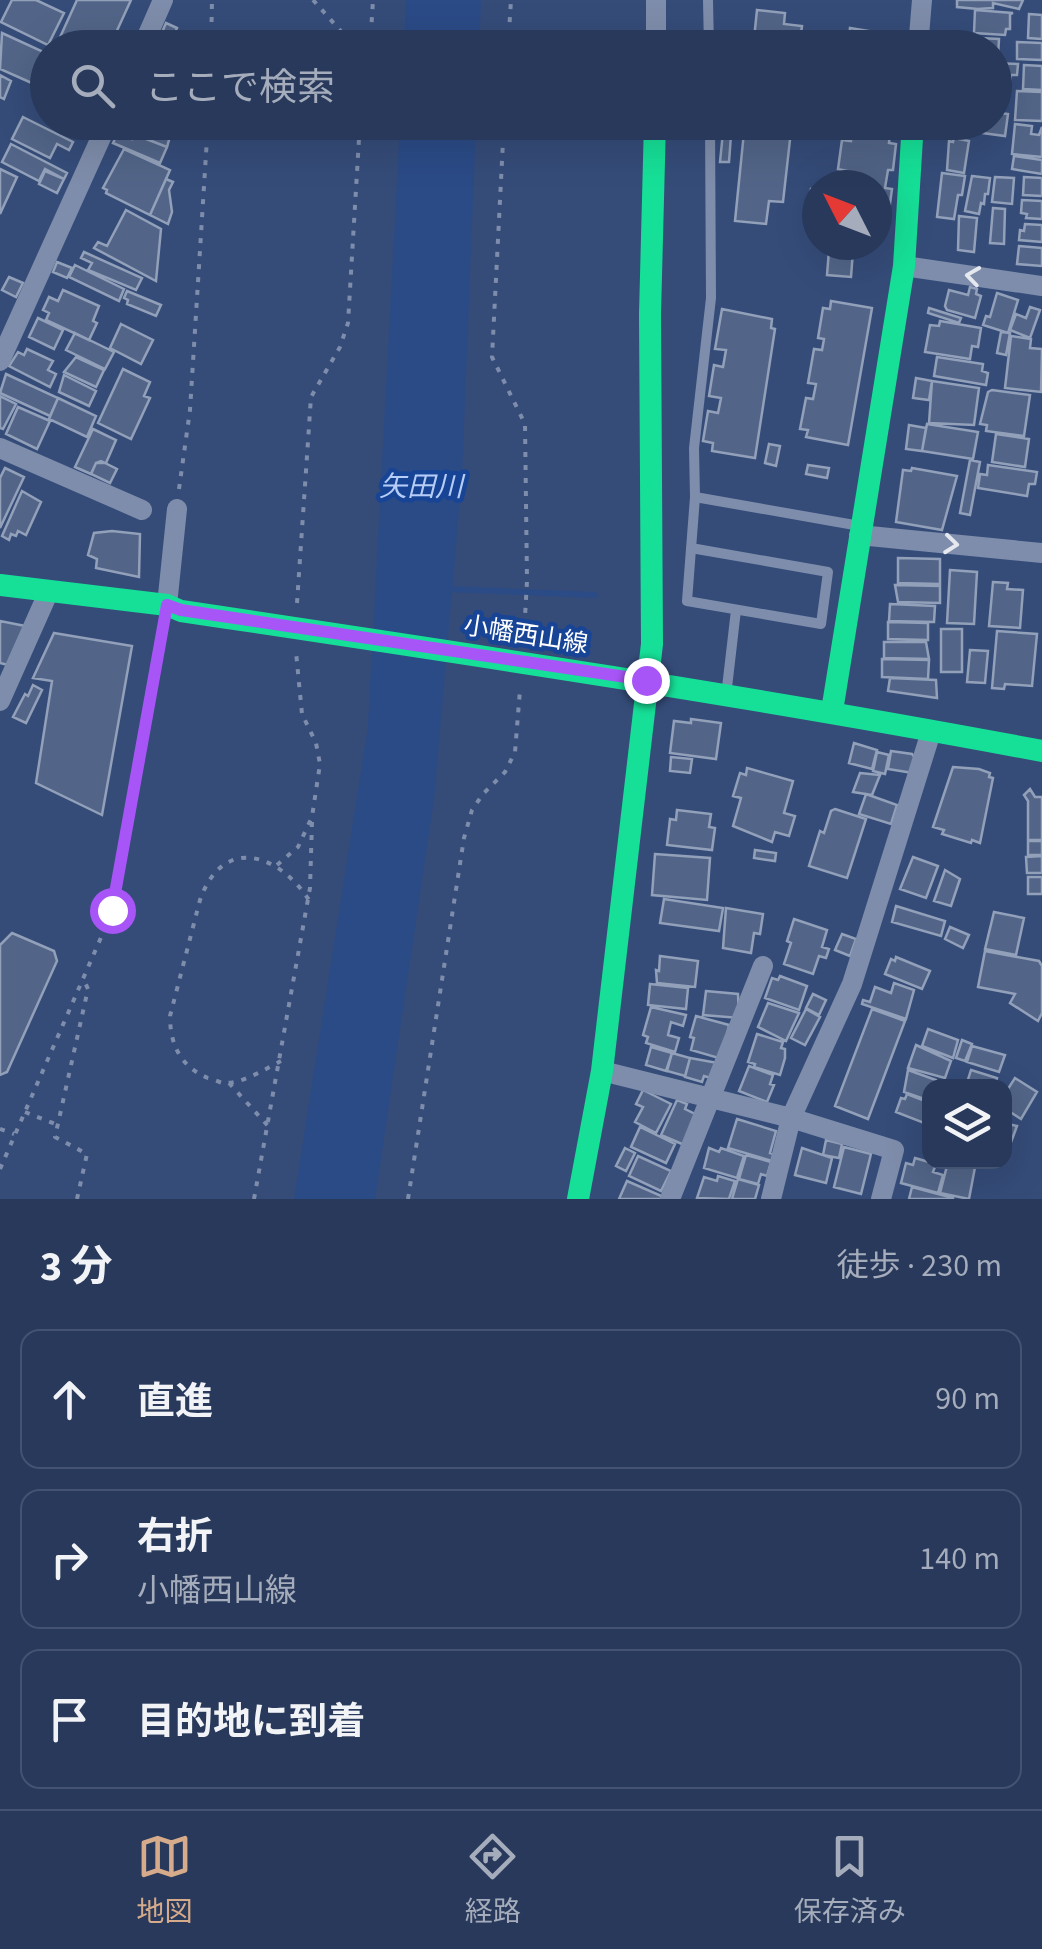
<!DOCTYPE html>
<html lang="ja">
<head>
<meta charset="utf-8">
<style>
  body { margin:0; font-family:"Source Sans 3","Noto Sans JP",sans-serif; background:#304061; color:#f1f3f6 }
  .controls { position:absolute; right:30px; bottom:30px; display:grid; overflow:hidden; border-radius:20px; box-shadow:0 10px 40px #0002 }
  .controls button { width:90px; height:90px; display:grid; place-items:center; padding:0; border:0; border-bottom:2px solid #445371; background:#28395b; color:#f1f3f6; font:50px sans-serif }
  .compass { position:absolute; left:802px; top:170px; width:90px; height:90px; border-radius:50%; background:#28395b; box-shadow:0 10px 40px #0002; rotate:312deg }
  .stop { position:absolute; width:30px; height:30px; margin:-22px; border:8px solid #a855f7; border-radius:50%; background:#fff }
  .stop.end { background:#a855f7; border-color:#fff; box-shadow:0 2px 10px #0008 }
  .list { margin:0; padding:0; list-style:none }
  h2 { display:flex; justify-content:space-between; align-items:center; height:130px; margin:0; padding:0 40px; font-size:42px }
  h2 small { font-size:32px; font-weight:400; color:#a5acbb }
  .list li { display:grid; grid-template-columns:65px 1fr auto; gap:30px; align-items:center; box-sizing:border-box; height:140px; margin:0 20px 20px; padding:0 20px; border:2px solid #445371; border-radius:20px }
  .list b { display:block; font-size:38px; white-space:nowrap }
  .list p { margin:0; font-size:32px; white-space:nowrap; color:#a5acbb }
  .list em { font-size:32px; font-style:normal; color:#a5acbb }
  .icon { flex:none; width:55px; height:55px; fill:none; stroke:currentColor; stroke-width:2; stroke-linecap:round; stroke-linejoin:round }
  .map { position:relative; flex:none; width:1042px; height:1199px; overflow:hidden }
  .search { position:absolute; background:#28395b; box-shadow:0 10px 40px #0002; left:30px; right:30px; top:30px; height:110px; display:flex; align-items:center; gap:25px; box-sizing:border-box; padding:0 35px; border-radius:55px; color:#a5acbb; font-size:38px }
  .sheet { height:610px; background:#28395b }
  nav { display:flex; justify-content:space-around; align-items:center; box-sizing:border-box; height:140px; border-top:2px solid #445371; background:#28395b; font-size:28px; color:#a5acbb }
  nav a { display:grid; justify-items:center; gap:5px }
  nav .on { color:#d6ab8b }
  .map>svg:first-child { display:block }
  .water { fill:#2b4b87 }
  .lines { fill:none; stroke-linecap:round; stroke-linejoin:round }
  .stream { stroke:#2b4b87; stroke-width:6 }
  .building { fill:#526588; stroke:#92a0b9; stroke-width:2.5 }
  .path { stroke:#7e8dab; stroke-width:4; stroke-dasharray:5 8; stroke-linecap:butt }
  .lane { stroke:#7e8dab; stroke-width:10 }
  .street { stroke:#7e8dab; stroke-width:20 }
  .fast { stroke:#16e098; stroke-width:22 }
  .oneway { stroke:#e5e8ee }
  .route { stroke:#a855f7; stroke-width:12 }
  .labels { text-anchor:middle; stroke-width:9; stroke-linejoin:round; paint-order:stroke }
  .street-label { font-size:25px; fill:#fff; stroke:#184496 }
  .water-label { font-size:28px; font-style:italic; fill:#b6cef7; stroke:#184496 }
</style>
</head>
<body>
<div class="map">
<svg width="1042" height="1199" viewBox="0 0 1042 1199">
  <rect width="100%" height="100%" fill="#354c79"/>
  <path class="water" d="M 406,0 L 481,0 L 479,47 L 404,47 Z
    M 400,123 L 476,123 L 462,476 L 434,799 L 375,1199 L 294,1199 L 368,726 Z"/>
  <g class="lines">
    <path class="stream" d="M 446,589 L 595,595"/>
  </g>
  <path class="building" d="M 12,0 L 36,0 L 64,13 L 48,45 L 1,22 Z
    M 77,0 L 131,0 L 109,48 L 56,46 Z
    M 957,0 L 1023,0 L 1019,9 L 993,3 L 993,8 L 978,9 L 957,7 Z
    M 757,10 L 785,13 L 784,24 L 802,26 L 799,48 L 753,48 Z
    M 975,10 L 1013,13 L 1010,14 L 1010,29 L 1006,29 L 1005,35 L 974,33 Z
    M 1029,14 L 1042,15 L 1042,39 L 1028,38 Z
    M 166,23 L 177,28 L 171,42 L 160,37 Z
    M 850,28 L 875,32 L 873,48 L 848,48 Z
    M 2,33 L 48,54 L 34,84 L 0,69 Z
    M 959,37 L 999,39 L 998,57 L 994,57 L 994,48 L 959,48 Z
    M 1017,42 L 1042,43 L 1042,60 L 1017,59 Z
    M 994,63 L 1018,64 L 1017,75 L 1011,75 L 1010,83 L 994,82 Z
    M 1024,65 L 1042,66 L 1042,90 L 1023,89 Z
    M 0,75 L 11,81 L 4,99 L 0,97 Z
    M 1017,91 L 1042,92 L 1042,121 L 1015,120 Z
    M 994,112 L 1008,114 L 1005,136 L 967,131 L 968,122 L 994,122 Z
    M 23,117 L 73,142 L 69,150 L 57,144 L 50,158 L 12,139 Z
    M 120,122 L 147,122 L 141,137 L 118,127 Z
    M 147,122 L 172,129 L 167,147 L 141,137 Z
    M 724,122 L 732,122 L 729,162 L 720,162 Z
    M 745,122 L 792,122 L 783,202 L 769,201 L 766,224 L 735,221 Z
    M 844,122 L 897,122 L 896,126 L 891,125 L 889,143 L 896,144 L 893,170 L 888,170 L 885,188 L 892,189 L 888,218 L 881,217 L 880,227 L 877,227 L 877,185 L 836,185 L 837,182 L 845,183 L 847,171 L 838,169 L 842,140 L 851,141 L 853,125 Z
    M 1015,124 L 1032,126 L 1031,134 L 1039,135 L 1042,127 L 1042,157 L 1012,154 Z
    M 118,133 L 132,139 L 134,134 L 167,147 L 160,163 L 113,143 Z
    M 954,138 L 969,141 L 964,173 L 947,170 L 949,141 L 953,142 Z
    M 11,144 L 67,173 L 64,179 L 45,169 L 39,181 L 2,162 Z
    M 124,149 L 170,170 L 150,215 L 106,193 L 107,190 L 103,188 Z
    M 1014,156 L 1042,160 L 1042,174 L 1012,169 Z
    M 0,169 L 17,177 L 0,214 Z
    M 45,171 L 64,179 L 57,193 L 39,184 Z
    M 942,173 L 965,176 L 962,195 L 958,195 L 954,219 L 937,217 Z
    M 972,176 L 990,178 L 988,194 L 985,194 L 984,204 L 981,203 L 979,214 L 965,211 Z
    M 995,177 L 1014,178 L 1012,204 L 992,202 Z
    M 1024,177 L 1042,178 L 1042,196 L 1023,195 Z
    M 166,179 L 173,182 L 169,190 L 172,212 L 168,224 L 150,215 Z
    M 811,189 L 817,190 L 817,212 L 808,211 Z
    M 1022,200 L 1042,201 L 1042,219 L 1026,218 L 1027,214 L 1021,213 Z
    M 993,208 L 1005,209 L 1004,244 L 990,243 Z
    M 126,210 L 161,229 L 156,281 L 94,248 L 98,242 L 107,246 Z
    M 959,216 L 977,218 L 974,252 L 958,250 Z
    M 1025,224 L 1042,225 L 1042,242 L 1019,240 L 1020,230 L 1024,231 Z
    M 1019,246 L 1042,248 L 1042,266 L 1017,264 Z
    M 829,250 L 853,251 L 851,277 L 827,275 Z
    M 84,252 L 142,278 L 136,290 L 88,270 L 92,263 L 81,258 Z
    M 57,262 L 72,268 L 67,278 L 53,272 Z
    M 75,265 L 124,289 L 119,301 L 69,277 Z
    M 9,277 L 23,283 L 16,297 L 2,290 Z
    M 970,287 L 977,289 L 976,294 L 981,296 L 975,318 L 947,310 L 945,306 L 949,290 L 968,295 Z
    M 63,290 L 99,306 L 93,321 L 97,323 L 89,340 L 46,320 L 49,313 L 43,310 L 49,297 L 58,301 Z
    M 127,291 L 161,305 L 156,316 L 127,304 L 128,300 L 124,298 Z
    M 997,293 L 1018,300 L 1008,333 L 983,325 L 986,316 L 990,317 Z
    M 831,301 L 872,308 L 848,445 L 806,437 L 808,430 L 800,429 L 806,398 L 813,399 L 816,384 L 808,383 L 814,349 L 822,350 L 824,339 L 818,338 L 823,308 L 830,309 Z
    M 1030,307 L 1040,310 L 1030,338 L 1010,330 L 1016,314 L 1026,318 Z
    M 929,308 L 961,318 L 959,323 L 928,313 Z
    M 722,309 L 772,319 L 771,328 L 775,329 L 755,458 L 712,451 L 713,443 L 703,441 L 708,411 L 718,413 L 721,398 L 709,396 L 714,365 L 723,367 L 726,350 L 715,349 Z
    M 38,318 L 63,330 L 54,349 L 29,337 Z
    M 940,321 L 981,328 L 978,347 L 972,346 L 970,359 L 925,352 L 930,325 L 939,326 Z
    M 121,324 L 153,340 L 141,364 L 110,348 Z
    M 1001,332 L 1010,333 L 1006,355 L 997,353 Z
    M 75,333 L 114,352 L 105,369 L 66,350 Z
    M 1011,336 L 1031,339 L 1030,348 L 1042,349 L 1041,392 L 1005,388 Z
    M 27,349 L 53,361 L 48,370 L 56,374 L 50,387 L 9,366 L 18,352 L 24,355 Z
    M 76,357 L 104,370 L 96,387 L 64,372 Z
    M 937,357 L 983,364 L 982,371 L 988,373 L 986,385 L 934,376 Z
    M 123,369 L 150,382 L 144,396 L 150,398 L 131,439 L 98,423 Z
    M 6,374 L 58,398 L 50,416 L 0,393 Z
    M 64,375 L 96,391 L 89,406 L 59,392 Z
    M 916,378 L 932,381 L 929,400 L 913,398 Z
    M 932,381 L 979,388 L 974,425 L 929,423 Z
    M 992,390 L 1030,395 L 1024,436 L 986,431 L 987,425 L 980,424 L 988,392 Z
    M 0,396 L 16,404 L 3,429 L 0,428 Z
    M 58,398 L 96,416 L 87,437 L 49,419 Z
    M 18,407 L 50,421 L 37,449 L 6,434 Z
    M 927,424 L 978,432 L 973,459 L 922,451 Z
    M 909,425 L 926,428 L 922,451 L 906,449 Z
    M 93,429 L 116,440 L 106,463 L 96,463 L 91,474 L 75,467 Z
    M 996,434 L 1029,439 L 1025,467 L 992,462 Z
    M 769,444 L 780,446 L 776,466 L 765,463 Z
    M 970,460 L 980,462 L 970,515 L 960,513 Z
    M 101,461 L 117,469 L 110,483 L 91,474 L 96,463 Z
    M 808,465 L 829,468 L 827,478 L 806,474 Z
    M 988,465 L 1037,472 L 1035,484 L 1029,484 L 1027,496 L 978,488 L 980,474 L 987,475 Z
    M 5,468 L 24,477 L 0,528 L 0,478 Z
    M 912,468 L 957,476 L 942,530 L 896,522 L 903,470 L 911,471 Z
    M 22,491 L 41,502 L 26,535 L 18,531 L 16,536 L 11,534 L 9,540 L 2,536 Z
    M 112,531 L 140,534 L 139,577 L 96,568 L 97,559 L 88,555 L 94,533 Z
    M 898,558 L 940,559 L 940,584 L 898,583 Z
    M 950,570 L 977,572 L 974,624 L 947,623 Z
    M 993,582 L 1008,583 L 1007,589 L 1023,590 L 1020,628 L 989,626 Z
    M 895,585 L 940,586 L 940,603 L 898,602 Z
    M 890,604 L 935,606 L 934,622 L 889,621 Z
    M 0,621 L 25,626 L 8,665 L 0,663 Z
    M 888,622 L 928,623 L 928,640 L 888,639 Z
    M 941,629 L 962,629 L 962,672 L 941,672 Z
    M 997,631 L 1037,634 L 1032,686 L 1005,684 L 1004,689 L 992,688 Z
    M 54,633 L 132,646 L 102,815 L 36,783 L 52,681 L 33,678 Z
    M 884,642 L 926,642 L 929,659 L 884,658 Z
    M 970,650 L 988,651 L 985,683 L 967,682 Z
    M 882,659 L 929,660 L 928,679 L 882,677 Z
    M 890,678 L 936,680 L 937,698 L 888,691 Z
    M 33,685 L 42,690 L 26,723 L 13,717 L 25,694 L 28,696 Z
    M 691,719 L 721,723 L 716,759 L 670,753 L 674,721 L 691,723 Z
    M 854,743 L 877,750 L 872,769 L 849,763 Z
    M 891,751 L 912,754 L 915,758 L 913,773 L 888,769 Z
    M 877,752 L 889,755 L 885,774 L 873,771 Z
    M 671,757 L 692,759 L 690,773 L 670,771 Z
    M 953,767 L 979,769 L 990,773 L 989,777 L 993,778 L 980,843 L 972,840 L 971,843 L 942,834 L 944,830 L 933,827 Z
    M 747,768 L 793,781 L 784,813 L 795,816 L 789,836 L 775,832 L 772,842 L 733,826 L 741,798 L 733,796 L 740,773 L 746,775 Z
    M 860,773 L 880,775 L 872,795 L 853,792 Z
    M 1030,789 L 1035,797 L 1042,797 L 1042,840 L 1028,840 L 1028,801 L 1024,795 Z
    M 866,794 L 897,805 L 891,824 L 859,814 Z
    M 835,809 L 866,819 L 847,878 L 809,866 L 820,831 L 824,833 L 831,811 Z
    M 677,810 L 711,814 L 709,827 L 715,828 L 712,850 L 667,845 L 670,819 L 676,820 Z
    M 1028,841 L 1042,841 L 1042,855 L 1028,855 Z
    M 755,850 L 776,853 L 775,861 L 754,858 Z
    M 655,854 L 710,858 L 707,900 L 652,895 Z
    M 1042,856 L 1042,873 L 1027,873 L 1026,857 Z
    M 913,857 L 938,866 L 926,898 L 900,889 Z
    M 945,870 L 960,879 L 951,906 L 934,901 Z
    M 1028,877 L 1042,877 L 1042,894 L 1028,894 Z
    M 664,899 L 723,908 L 719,931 L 660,923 Z
    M 896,906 L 945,921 L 941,936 L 892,922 Z
    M 726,908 L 763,914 L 760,934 L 754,933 L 751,953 L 723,948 Z
    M 994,912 L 1024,918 L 1016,955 L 985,949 Z
    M 794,919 L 827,930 L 822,947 L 829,949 L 826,958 L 819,956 L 813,974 L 784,964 L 791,943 L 787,941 Z
    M 950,927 L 969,935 L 963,948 L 945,939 Z
    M 12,933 L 54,951 L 57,961 L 7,1072 L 0,1075 L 0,945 Z
    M 842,934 L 856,939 L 850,956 L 835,950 Z
    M 985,951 L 1039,961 L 1042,966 L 1042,1013 L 1038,1021 L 1010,1003 L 1015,994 L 978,987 Z
    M 660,956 L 698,961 L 695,987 L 657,983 L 656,970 L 659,971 Z
    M 896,957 L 930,971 L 922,989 L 885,974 L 891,959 L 895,961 Z
    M 780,976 L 807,986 L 799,1010 L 765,998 L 772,978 L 778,980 Z
    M 894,983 L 914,990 L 906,1019 L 862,1004 L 863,1000 L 870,1002 L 875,987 L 891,993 Z
    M 650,984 L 688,988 L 686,1009 L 648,1005 Z
    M 706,991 L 738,994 L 739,1018 L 703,1015 Z
    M 813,994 L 826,1000 L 819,1015 L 806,1008 Z
    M 768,1003 L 799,1013 L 786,1041 L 758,1027 Z
    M 651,1007 L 686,1015 L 683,1026 L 671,1022 L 668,1035 L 679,1038 L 675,1052 L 646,1043 L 648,1037 L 643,1035 Z
    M 806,1009 L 820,1017 L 805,1045 L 791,1038 Z
    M 872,1009 L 905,1021 L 868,1119 L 835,1106 Z
    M 696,1016 L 729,1025 L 722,1059 L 691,1050 L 694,1038 L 690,1037 Z
    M 928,1029 L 958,1040 L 953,1058 L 922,1046 Z
    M 757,1034 L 783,1042 L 781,1048 L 785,1049 L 785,1058 L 780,1075 L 754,1067 L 755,1064 L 748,1062 Z
    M 962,1040 L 972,1044 L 965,1061 L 956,1058 Z
    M 916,1045 L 951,1061 L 945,1078 L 908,1068 Z
    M 972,1046 L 1005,1055 L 999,1072 L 967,1062 Z
    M 651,1047 L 672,1053 L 666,1071 L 646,1065 Z
    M 672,1053 L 690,1058 L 685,1076 L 667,1071 Z
    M 690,1058 L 723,1064 L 718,1080 L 704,1076 L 702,1082 L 685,1077 Z
    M 749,1066 L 773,1075 L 770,1084 L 774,1085 L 767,1102 L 739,1091 Z
    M 908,1070 L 936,1080 L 938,1086 L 930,1086 L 930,1101 L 904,1092 Z
    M 971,1070 L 997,1078 L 995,1086 L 966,1086 Z
    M 1015,1078 L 1037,1092 L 1021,1119 L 1004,1108 L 1004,1095 Z
    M 643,1090 L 671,1104 L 656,1133 L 635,1122 L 643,1107 L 636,1104 Z
    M 907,1094 L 928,1102 L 930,1109 L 924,1123 L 896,1112 L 901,1098 L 905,1099 Z
    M 677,1100 L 687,1104 L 685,1109 L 699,1116 L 689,1147 L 661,1135 Z
    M 737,1119 L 776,1131 L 770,1153 L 774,1154 L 772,1161 L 728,1148 Z
    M 1004,1123 L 1017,1126 L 1010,1145 L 1004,1145 Z
    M 640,1127 L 675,1144 L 666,1163 L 631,1147 Z
    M 826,1140 L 842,1144 L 839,1158 L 823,1155 Z
    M 844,1147 L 871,1154 L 861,1194 L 834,1187 Z
    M 625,1148 L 635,1153 L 626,1171 L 616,1166 Z
    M 709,1148 L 719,1152 L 721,1148 L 744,1156 L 737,1178 L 704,1168 Z
    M 802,1148 L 832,1158 L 826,1183 L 795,1175 Z
    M 746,1155 L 771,1162 L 767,1176 L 761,1174 L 758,1184 L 739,1179 Z
    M 638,1156 L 671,1171 L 661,1191 L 629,1176 Z
    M 915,1158 L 936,1164 L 933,1172 L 943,1175 L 938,1193 L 901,1183 L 906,1163 L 913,1165 Z
    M 948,1162 L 976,1162 L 969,1199 L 940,1193 Z
    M 718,1176 L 735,1181 L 729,1199 L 697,1198 L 704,1177 L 717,1181 Z
    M 738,1179 L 759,1185 L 755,1199 L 732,1199 Z
    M 627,1181 L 668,1199 L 619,1199 Z
    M 912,1187 L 953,1198 L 953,1199 L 909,1199 Z"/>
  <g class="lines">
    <path class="path" d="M 313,0 L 356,48
      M 211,48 L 212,0
      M 370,48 L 373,0
      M 508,48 L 511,0
      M 504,122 L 492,357 L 525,424 L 527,581 L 524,635
      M 179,489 L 190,410 L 208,122
      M 297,603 L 311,397 L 340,347 L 348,323 L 360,122
      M 277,865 L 298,847 L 312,817 L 320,764 L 316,743 L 302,714 L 296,652
      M 281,1061 C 265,1069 242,1084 223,1083 C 221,1083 210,1078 208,1078 C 181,1067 170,1045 170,1016 L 200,900 C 223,835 278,853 309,900
      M 229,1083 L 269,1127
      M 25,1112 L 58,1125
      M 0,1129 L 14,1134
      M 0,1169 L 113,910 L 163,629
      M 77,1199 L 87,1154 L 55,1137 L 88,989 L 83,978
      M 254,1199 L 310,888 L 312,822
      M 408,1199 L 464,838 L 472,810 L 483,794 L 505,772 L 515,752 L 520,690"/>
    <path class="lane" d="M 708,0 L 709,48
      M 695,497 L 860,526
      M 691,548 L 828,572 L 821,624 L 687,601 L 695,497 L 694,448 L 711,298 L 710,122
      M 726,696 L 736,610"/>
    <path class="street" d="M 142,48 L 163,0
      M 656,48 L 656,0
      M 918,48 L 922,0
      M 904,266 L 1042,286
      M 0,361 L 108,122
      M 0,448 L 142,510
      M 859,535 L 1042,553
      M 167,605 L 177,509
      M 0,701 L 49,591
      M 602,1071 L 791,1118 L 894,1150 L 881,1199
      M 670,1199 L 763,966
      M 771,1199 L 791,1118 L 852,984 L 931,732"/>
    <path class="fast" d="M 0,585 L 167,605 L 181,611 C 469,654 756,697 1042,751
      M 832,711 L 904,266 L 913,122
      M 578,1199 L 602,1071 L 652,644 L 650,314 L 655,122"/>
  </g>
  <defs><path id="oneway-chevron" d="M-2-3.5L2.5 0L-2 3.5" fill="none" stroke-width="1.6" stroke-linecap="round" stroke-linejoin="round" transform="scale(2.5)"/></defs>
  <g class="oneway">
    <use href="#oneway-chevron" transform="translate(973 276) rotate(-172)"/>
    <use href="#oneway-chevron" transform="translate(951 544) rotate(6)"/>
  </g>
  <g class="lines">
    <path class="route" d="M 112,910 L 167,605 L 181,610 L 646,680"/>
  </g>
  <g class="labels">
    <g class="street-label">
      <text transform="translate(526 634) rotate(9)" y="9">小幡西山線</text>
    </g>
    <g class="water-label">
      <text x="421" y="496">矢田川</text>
    </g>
  </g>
</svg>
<div class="controls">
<button><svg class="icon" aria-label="layers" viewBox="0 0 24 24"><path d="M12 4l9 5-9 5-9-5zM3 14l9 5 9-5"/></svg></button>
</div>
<svg class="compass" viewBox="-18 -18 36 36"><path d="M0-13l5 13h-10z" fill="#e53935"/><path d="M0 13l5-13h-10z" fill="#a5acbb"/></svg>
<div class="stop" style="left:112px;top:910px"></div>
<div class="stop end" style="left:646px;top:680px"></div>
<div class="search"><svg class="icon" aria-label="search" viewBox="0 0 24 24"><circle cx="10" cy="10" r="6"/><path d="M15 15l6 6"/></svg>ここで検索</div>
</div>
<section class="sheet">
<h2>3 分<small>徒歩 · 230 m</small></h2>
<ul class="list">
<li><svg class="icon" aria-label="ahead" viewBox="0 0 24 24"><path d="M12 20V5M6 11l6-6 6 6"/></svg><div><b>直進</b></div><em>90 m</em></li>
<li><svg class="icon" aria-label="right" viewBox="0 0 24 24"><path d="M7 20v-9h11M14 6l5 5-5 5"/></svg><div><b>右折</b><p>小幡西山線</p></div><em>140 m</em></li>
<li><svg class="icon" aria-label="arrive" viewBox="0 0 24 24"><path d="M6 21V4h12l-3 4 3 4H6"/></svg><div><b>目的地に到着</b></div></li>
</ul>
</section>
<nav>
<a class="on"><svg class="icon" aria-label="map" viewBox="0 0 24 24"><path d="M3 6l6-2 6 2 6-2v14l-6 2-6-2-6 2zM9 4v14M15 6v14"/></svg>地図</a>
<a><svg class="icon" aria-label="directions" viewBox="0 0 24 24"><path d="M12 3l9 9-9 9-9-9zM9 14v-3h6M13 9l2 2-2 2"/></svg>経路</a>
<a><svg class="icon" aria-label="saved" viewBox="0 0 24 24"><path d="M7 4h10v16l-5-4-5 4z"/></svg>保存済み</a>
</nav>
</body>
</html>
